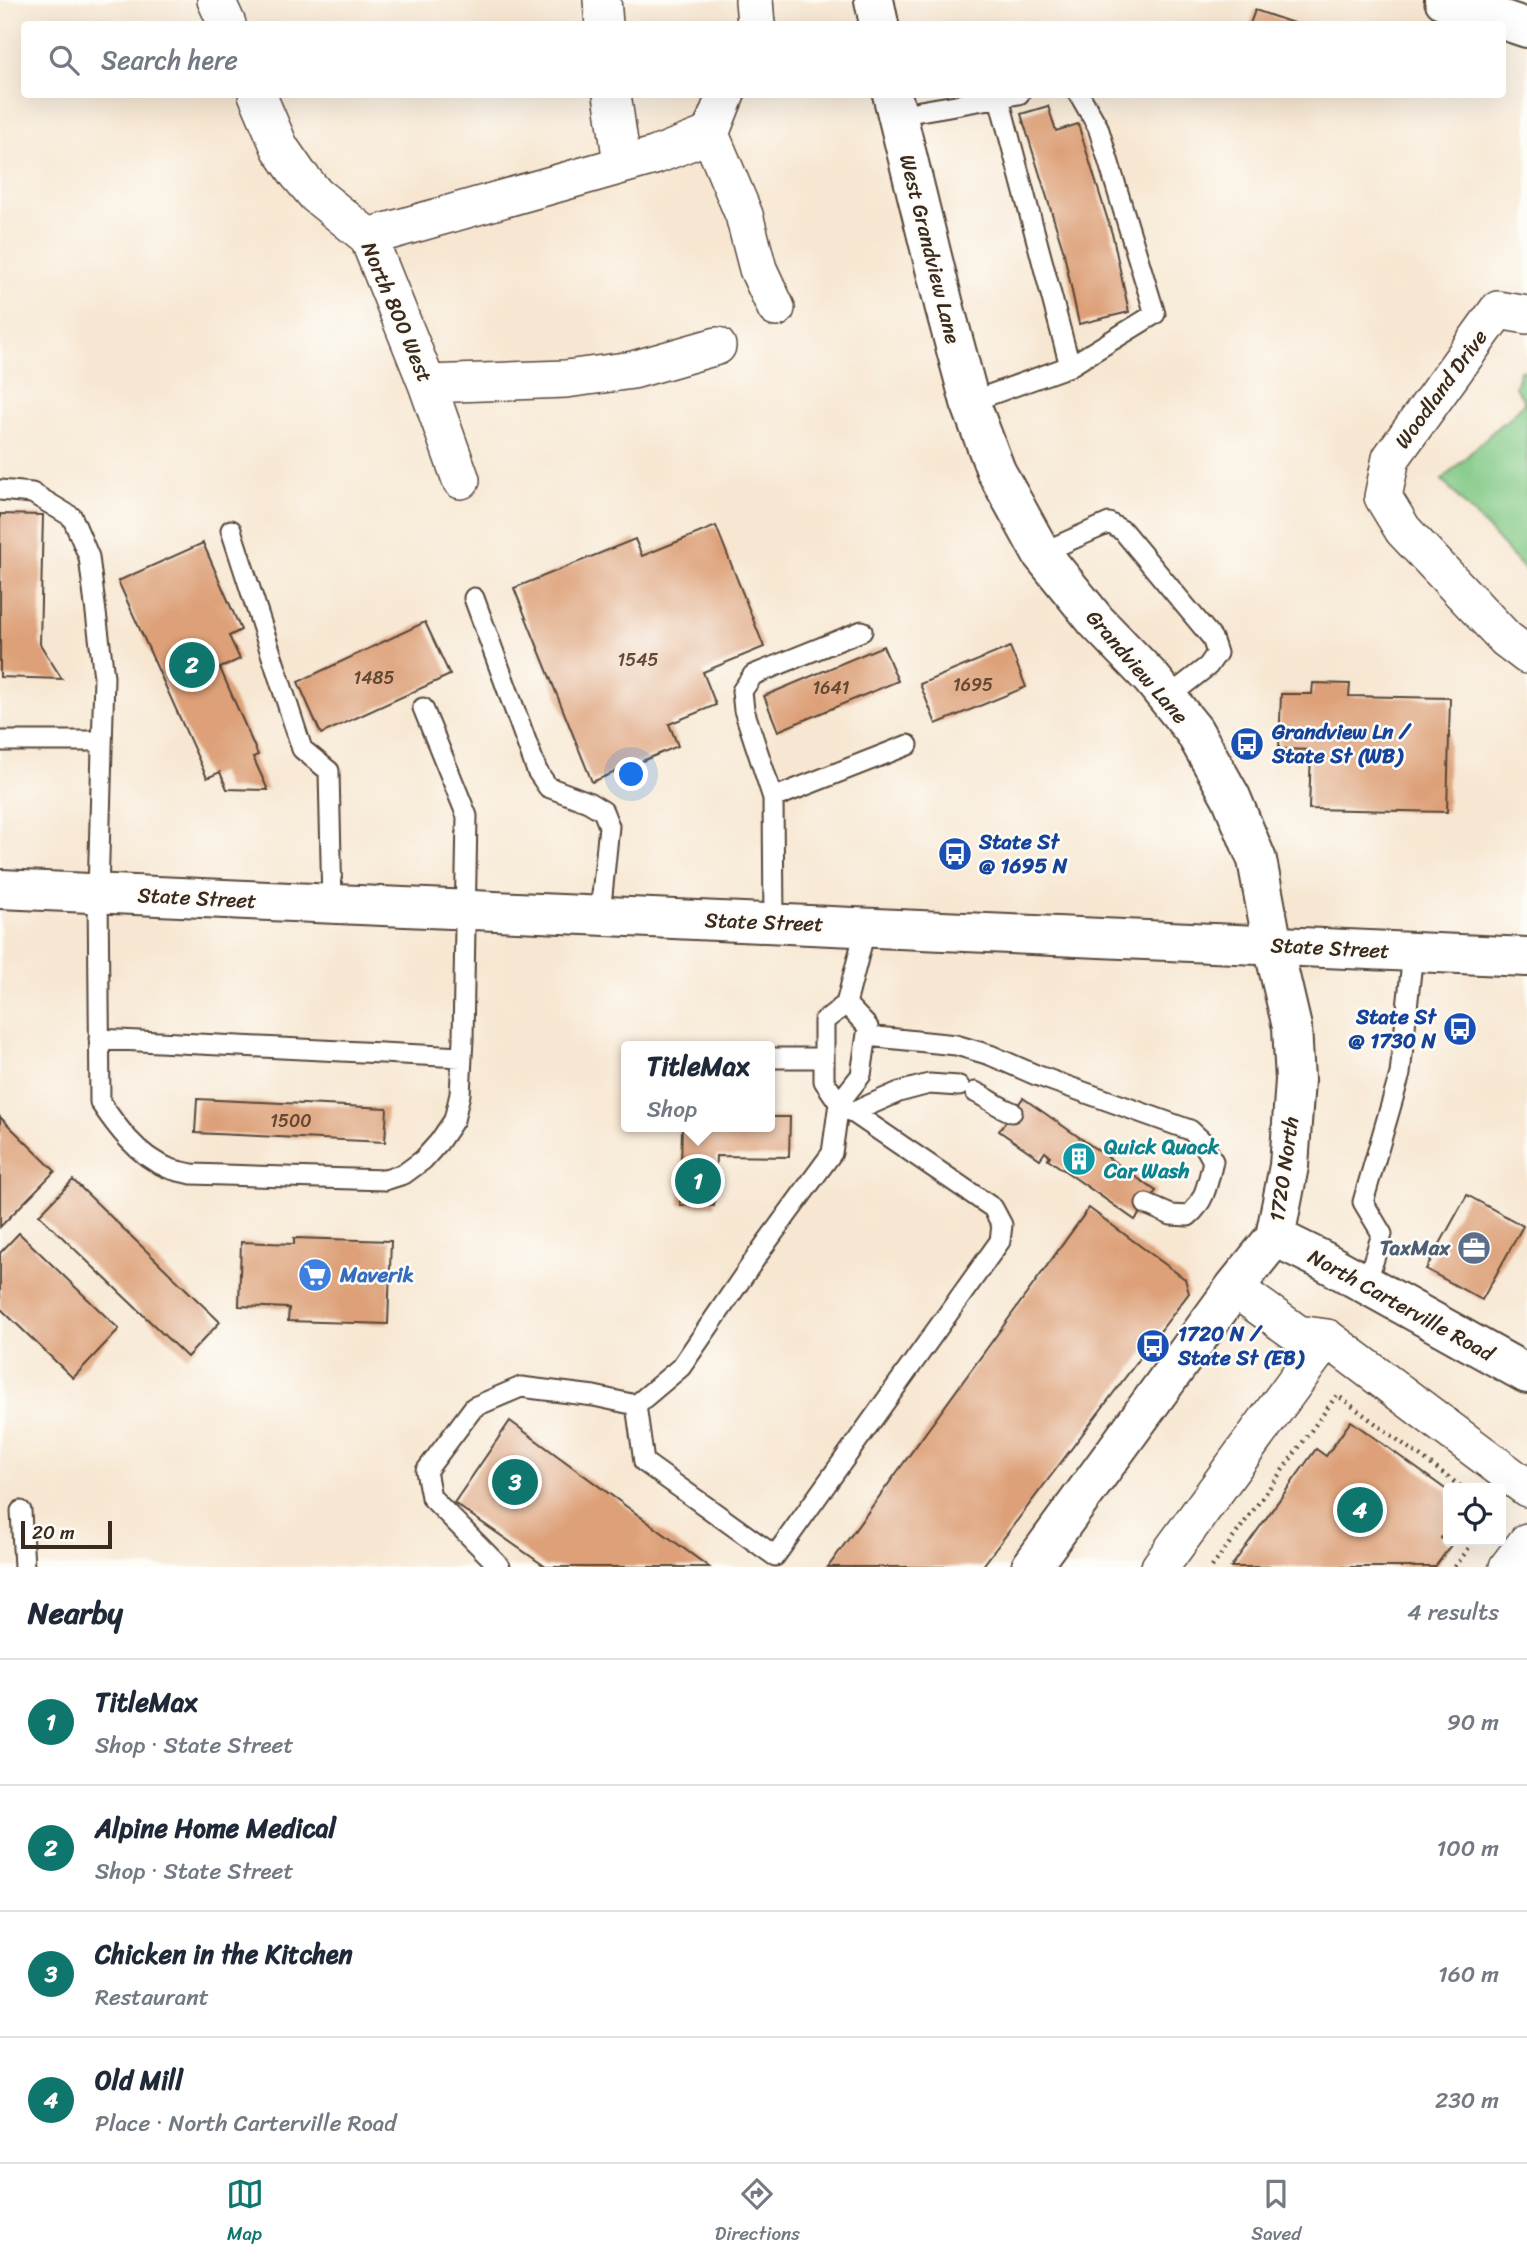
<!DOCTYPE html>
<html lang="en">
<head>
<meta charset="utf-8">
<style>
  body { margin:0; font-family:Sriracha,sans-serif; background:#f2f2f3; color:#1f2937 }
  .controls { position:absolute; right:21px; bottom:21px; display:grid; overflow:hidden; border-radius:7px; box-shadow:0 7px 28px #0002 }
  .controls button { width:63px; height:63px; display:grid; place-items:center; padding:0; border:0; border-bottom:2px solid #e0e1e3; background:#fff; color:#1f2937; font:35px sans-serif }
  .scale { position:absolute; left:21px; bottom:18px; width:91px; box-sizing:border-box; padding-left:7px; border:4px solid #3b2a1e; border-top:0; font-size:19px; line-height:24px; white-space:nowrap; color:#3b2a1e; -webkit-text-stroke:5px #fdfcf7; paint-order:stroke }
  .you { position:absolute; left:632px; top:775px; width:24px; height:24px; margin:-18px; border:5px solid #fff; border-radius:50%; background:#1a73e8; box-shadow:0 0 0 10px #1a73e833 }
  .badge { display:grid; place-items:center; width:46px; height:46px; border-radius:50%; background:#0f766e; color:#fff; font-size:23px; font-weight:700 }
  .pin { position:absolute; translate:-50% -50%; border:4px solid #fff; box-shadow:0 2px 7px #0006 }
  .popup { position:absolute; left:621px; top:1041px; width:154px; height:91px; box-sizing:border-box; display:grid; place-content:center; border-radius:7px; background:#fff; filter:drop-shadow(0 2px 5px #0005); font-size:23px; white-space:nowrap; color:#747a83 }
  .popup b { font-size:26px; color:#1f2937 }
  .popup::after { content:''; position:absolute; left:50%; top:100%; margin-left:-14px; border:14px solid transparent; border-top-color:#fff }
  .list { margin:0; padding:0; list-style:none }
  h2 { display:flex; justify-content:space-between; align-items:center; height:91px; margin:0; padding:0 28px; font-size:30px }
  h2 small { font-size:23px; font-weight:400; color:#747a83 }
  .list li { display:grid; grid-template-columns:46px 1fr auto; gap:21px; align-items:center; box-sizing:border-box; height:126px; padding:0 28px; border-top:2px solid #e0e1e3 }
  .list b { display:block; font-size:26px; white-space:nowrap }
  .list p { margin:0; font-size:23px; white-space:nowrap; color:#747a83 }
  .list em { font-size:23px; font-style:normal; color:#747a83 }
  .icon { flex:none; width:38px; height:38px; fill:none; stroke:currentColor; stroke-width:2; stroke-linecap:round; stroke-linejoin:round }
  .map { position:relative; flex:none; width:1527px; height:1567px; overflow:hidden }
  .search { position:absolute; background:#fff; box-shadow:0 7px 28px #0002; left:21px; right:21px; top:21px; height:77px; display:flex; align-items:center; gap:18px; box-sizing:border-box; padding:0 24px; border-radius:7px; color:#747a83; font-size:26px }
  .sheet { height:595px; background:#fff }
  nav { display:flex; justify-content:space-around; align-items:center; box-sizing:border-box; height:98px; border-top:2px solid #e0e1e3; background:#fff; font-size:19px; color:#747a83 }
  nav a { display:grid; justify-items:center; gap:4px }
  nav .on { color:#0f766e }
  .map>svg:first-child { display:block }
  .green { fill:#81c884; stroke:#5e7951; stroke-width:2 }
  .building { fill:#dda078 }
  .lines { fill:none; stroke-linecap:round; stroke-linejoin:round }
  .service-casing { stroke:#574639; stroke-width:23 }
  .minor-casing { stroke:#574639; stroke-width:40 }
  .tertiary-casing { stroke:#574639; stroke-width:42 }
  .secondary-casing { stroke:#574639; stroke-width:42 }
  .primary-casing { stroke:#574639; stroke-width:42 }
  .path { stroke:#574639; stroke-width:4.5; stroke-dasharray:2 5; stroke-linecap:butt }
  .service { stroke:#fff; stroke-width:19 }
  .minor { stroke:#fff; stroke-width:37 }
  .tertiary { stroke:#fff; stroke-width:38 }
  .secondary { stroke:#fff; stroke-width:38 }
  .primary { stroke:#fff; stroke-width:38 }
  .labels { text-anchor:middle; stroke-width:5; stroke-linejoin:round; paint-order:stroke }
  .number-label { font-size:18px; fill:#644834 }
  .street-label { font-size:21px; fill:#3b2a1e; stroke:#fdfcf7 }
  .transit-label { font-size:21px; font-weight:bold; fill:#164399; stroke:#fdfcf7; text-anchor:start }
  .culture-label { font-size:21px; font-weight:bold; fill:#0d838f; stroke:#fdfcf7; text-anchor:start }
  .service-label { font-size:21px; font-weight:bold; fill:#4e5e75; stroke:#fdfcf7; text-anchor:end }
  .shop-label { font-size:21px; font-weight:bold; fill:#366cbe; stroke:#fdfcf7; text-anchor:start }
</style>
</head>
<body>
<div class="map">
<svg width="1527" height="1567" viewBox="0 0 1527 1567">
  <rect width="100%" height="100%" fill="#fdfcf7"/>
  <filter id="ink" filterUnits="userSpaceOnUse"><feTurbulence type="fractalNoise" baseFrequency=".0143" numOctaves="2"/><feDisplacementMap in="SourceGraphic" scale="14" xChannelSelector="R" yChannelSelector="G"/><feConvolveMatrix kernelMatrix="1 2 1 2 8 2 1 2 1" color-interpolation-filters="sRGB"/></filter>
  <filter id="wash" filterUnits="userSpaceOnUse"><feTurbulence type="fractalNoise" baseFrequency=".00686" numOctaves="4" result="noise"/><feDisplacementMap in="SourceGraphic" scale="28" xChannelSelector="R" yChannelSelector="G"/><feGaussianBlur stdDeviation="1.57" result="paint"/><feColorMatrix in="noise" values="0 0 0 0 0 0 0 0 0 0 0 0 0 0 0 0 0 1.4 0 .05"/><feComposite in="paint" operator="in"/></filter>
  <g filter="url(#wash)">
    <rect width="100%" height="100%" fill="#f7e7d2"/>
    <path class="green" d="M 1520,370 L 1527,371 L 1527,572 L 1442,480 L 1503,422 L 1505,423 L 1525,402 L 1515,387 Z"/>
    <g id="blocks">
      <path class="building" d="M 1255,10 L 1296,24 L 1250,24 Z
        M 1048,106 L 1056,131 L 1078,124 L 1113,237 L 1129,312 L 1079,324 L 1063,249 L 1021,114 Z
        M 0,514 L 43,515 L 40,644 L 62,679 L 0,677 Z
        M 716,526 L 764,647 L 703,672 L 716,705 L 669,724 L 678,746 L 592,782 L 514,588 L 635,539 L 642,556 Z
        M 203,543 L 241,630 L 229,636 L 240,659 L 220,668 L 258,755 L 253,757 L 268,790 L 227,789 L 220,772 L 207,778 L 118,581 Z
        M 425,622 L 450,675 L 321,734 L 298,682 Z
        M 883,646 L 898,681 L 778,731 L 764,696 Z
        M 1010,647 L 1026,687 L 936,724 L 920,684 Z
        M 1313,683 L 1350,684 L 1349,696 L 1450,698 L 1447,812 L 1309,809 L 1311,750 L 1279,749 L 1281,694 L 1312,694 Z
        M 1023,1098 L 1156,1191 L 1135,1220 L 1048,1159 L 1050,1156 L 1045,1152 L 1040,1159 L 999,1131 Z
        M 197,1099 L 387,1108 L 385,1142 L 195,1133 Z
        M 0,1117 L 55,1171 L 0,1227 Z
        M 770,1117 L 790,1117 L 789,1157 L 716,1156 L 714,1206 L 680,1205 L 682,1127 L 770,1127 Z
        M 73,1180 L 220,1322 L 187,1357 L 39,1215 Z
        M 1467,1195 L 1523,1226 L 1482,1300 L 1426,1269 Z
        M 1089,1208 L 1185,1279 L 1189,1293 L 982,1567 L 828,1567 Z
        M 19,1233 L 119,1329 L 73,1378 L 0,1308 L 0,1253 Z
        M 294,1238 L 391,1241 L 388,1324 L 288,1321 L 289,1308 L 239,1306 L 241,1242 L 294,1244 Z
        M 510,1421 L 709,1567 L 546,1567 L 454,1503 Z
        M 1351,1421 L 1448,1491 L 1448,1529 L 1441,1538 L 1451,1545 L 1435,1567 L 1231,1567 L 1316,1449 L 1326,1456 Z"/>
    </g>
  </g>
  <g filter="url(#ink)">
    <use href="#blocks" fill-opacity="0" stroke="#574639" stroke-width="2"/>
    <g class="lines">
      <g class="service-casing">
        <path id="service" d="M 999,98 L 1070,366
          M 897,115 L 1019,94
          M 970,402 L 1070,366 L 1155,314 L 1098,127 L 1079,94
          M 0,490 L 32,493 L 72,517 L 89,557 L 104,677 L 98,893 L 100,1102 C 116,1126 138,1156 166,1167 C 174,1171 184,1172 192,1174 L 385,1180 L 404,1174 L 423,1160 L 439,1142 L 454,1120 L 460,1094 L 463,1039 L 467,816 L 423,708
          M 231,530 L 302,749 L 329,771 L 332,904
          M 1041,553 L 1109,523 L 1123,531 L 1212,638 L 1217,653 L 1208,666 L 1167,698
          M 474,598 L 537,771 L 548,787 L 588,802 L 603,811 L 609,826 L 600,915
          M 0,741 L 102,741
          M 773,798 L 744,710 L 742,691 L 753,675 L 862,631
          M 774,923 L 773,798 L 908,745
          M 846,1004 L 868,1027 L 861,1075 L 839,1103 L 824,1081 L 824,1021 L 846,1004 L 866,927
          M 867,1036 L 956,1045 L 990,1055 L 1036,1075 L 1190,1130 L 1202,1141 L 1213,1161 C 1208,1182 1205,1202 1188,1216 L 1171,1215 L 1146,1204
          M 99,1039 L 462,1057
          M 770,1058 L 824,1058
          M 975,1092 C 988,1098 998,1107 1012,1112
          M 853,1112 L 899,1092 L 929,1084 L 959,1086
          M 1366,1284 L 1382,1234 L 1363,1202 L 1400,1074 L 1413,952
          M 21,1511 L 24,1567
          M 500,1567 L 431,1497 L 426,1471 L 474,1407 L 521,1387 L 594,1396 L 636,1405 L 681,1367 L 764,1246 L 832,1153 L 839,1103 L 993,1208 L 1002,1225 L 1000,1241 L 775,1556 L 644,1462 L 636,1405"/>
      </g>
      <g class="minor-casing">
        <path id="minor" d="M 216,0 L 227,24
          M 602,0 L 604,24
          M 754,0 L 756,24
          M 257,94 L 280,148 L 298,174 L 316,195 L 368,237 L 427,384 L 461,480
          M 612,94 L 622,163
          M 710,134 L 744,215 L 758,269 L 776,308
          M 368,237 L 654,156 L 710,134 L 726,94
          M 1527,315 L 1498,310 L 1391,458 L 1383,497 L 1403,530 L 1506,639 L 1527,655
          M 427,384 L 566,379 L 633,370 L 717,346
          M 1327,1338 L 1527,1488
          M 1160,1567 L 1327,1338 L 1298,1334 L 1234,1288
          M 1508,1567 L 1527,1542"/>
      </g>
      <g class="tertiary-casing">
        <path id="tertiary" d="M 874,0 L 879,24
          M 892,94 L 944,305 L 970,402 L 996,471 L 1041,553 L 1096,621 L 1152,679 L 1194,731 L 1231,797 L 1257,860 L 1273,946 L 1292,1027 L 1295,1080 L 1289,1166 L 1275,1237 L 1234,1288 L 1031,1567
          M 1275,1237 L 1324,1261 L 1527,1374"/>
      </g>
      <g class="secondary-casing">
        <path id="secondary" d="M 1444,0 L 1527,28"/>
      </g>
      <g class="primary-casing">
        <path id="primary" d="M 0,889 L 1527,957"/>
      </g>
      <path class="path" d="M 1212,1567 L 1337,1395 L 1463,1488
        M 1455,1567 L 1474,1541"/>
      <use href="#service" class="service"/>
      <use href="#minor" class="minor"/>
      <use href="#tertiary" class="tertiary"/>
      <use href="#secondary" class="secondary"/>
      <use href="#primary" class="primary"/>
    </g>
  </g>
  <defs>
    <g id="bus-disc" transform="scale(1.75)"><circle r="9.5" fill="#1a4fb4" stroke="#fdfcf7"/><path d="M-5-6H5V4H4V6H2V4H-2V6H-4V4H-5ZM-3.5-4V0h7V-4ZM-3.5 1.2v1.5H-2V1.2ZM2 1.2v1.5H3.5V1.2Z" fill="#fff"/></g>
    <g id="building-disc" transform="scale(1.75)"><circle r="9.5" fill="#0f9aa8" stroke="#fdfcf7"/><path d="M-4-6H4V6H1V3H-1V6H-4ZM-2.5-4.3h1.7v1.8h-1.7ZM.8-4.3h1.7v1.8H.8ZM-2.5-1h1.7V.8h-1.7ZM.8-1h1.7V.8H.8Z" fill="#fff"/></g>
    <g id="office-disc" transform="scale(1.75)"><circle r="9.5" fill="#5c6f8a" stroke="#fdfcf7"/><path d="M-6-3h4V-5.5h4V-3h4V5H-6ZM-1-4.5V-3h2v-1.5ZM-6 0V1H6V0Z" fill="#fff"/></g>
    <g id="supermarket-disc" transform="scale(1.75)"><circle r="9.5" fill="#3f7fe0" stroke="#fdfcf7"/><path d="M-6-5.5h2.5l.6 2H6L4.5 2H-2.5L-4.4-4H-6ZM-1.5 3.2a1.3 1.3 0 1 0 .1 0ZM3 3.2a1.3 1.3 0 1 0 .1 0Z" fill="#fff"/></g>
  </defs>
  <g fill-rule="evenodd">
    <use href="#bus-disc" x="1247" y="744"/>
    <use href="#bus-disc" x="955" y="854"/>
    <use href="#bus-disc" x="1460" y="1029"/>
    <use href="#building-disc" x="1079" y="1159"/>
    <use href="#office-disc" x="1474" y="1248"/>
    <use href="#supermarket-disc" x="315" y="1275"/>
    <use href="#bus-disc" x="1153" y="1346"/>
  </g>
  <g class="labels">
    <g class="number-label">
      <text x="638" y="666">1545</text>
      <text x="374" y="684">1485</text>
      <text x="973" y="691">1695</text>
      <text x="831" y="694">1641</text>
      <text x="291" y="1127">1500</text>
    </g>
    <g class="street-label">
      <text transform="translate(930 249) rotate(76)" y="7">West Grandview Lane</text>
      <text transform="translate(397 312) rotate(67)" y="7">North 800 West</text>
      <text transform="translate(1441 389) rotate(-54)" y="7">Woodland Drive</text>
      <text transform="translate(1137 667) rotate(49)" y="7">Grandview Lane</text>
      <text transform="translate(197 898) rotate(3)" y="7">State Street</text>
      <text transform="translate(764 922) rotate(2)" y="7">State Street</text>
      <text transform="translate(1330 948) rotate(3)" y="7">State Street</text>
      <text transform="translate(1284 1169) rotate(-82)" y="7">1720 North</text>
      <text transform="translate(1401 1305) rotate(29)" y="7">North Carterville Road</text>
    </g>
    <g class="transit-label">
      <text x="1272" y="739">Grandview Ln /<tspan x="1272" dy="24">State St (WB)</tspan></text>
      <text x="979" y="849">State St<tspan x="979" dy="24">@ 1695 N</tspan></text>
      <text x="1436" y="1024" text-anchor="end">State St<tspan x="1436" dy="24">@ 1730 N</tspan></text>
      <text x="1178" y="1341">1720 N /<tspan x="1178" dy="24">State St (EB)</tspan></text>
    </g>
    <g class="culture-label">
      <text x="1104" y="1154">Quick Quack<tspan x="1104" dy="24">Car Wash</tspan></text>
    </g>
    <g class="service-label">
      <text x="1450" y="1255">TaxMax</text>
    </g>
    <g class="shop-label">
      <text x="340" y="1282">Maverik</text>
    </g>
  </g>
</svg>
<div class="controls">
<button><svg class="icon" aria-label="locate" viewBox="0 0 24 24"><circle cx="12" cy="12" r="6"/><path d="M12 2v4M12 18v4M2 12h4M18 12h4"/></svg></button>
</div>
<div class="scale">20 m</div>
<div class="you"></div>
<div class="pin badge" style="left:698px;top:1181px">1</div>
<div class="popup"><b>TitleMax</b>Shop</div>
<div class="pin badge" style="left:192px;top:665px">2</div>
<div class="pin badge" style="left:515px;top:1482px">3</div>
<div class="pin badge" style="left:1360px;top:1510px">4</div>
<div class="search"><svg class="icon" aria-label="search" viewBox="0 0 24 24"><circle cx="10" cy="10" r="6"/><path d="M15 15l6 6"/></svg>Search here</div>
</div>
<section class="sheet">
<h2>Nearby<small>4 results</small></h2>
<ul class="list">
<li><span class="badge">1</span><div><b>TitleMax</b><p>Shop · State Street</p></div><em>90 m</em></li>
<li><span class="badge">2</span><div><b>Alpine Home Medical</b><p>Shop · State Street</p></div><em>100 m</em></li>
<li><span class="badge">3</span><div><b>Chicken in the Kitchen</b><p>Restaurant</p></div><em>160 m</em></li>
<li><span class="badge">4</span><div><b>Old Mill</b><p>Place · North Carterville Road</p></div><em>230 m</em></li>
</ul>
</section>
<nav>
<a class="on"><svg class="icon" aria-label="map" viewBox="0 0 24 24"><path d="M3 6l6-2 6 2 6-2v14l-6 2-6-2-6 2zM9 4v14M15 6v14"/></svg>Map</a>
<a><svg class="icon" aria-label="directions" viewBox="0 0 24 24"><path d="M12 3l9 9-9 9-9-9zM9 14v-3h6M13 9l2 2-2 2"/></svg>Directions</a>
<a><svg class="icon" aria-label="saved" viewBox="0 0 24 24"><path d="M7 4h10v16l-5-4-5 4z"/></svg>Saved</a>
</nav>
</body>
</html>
